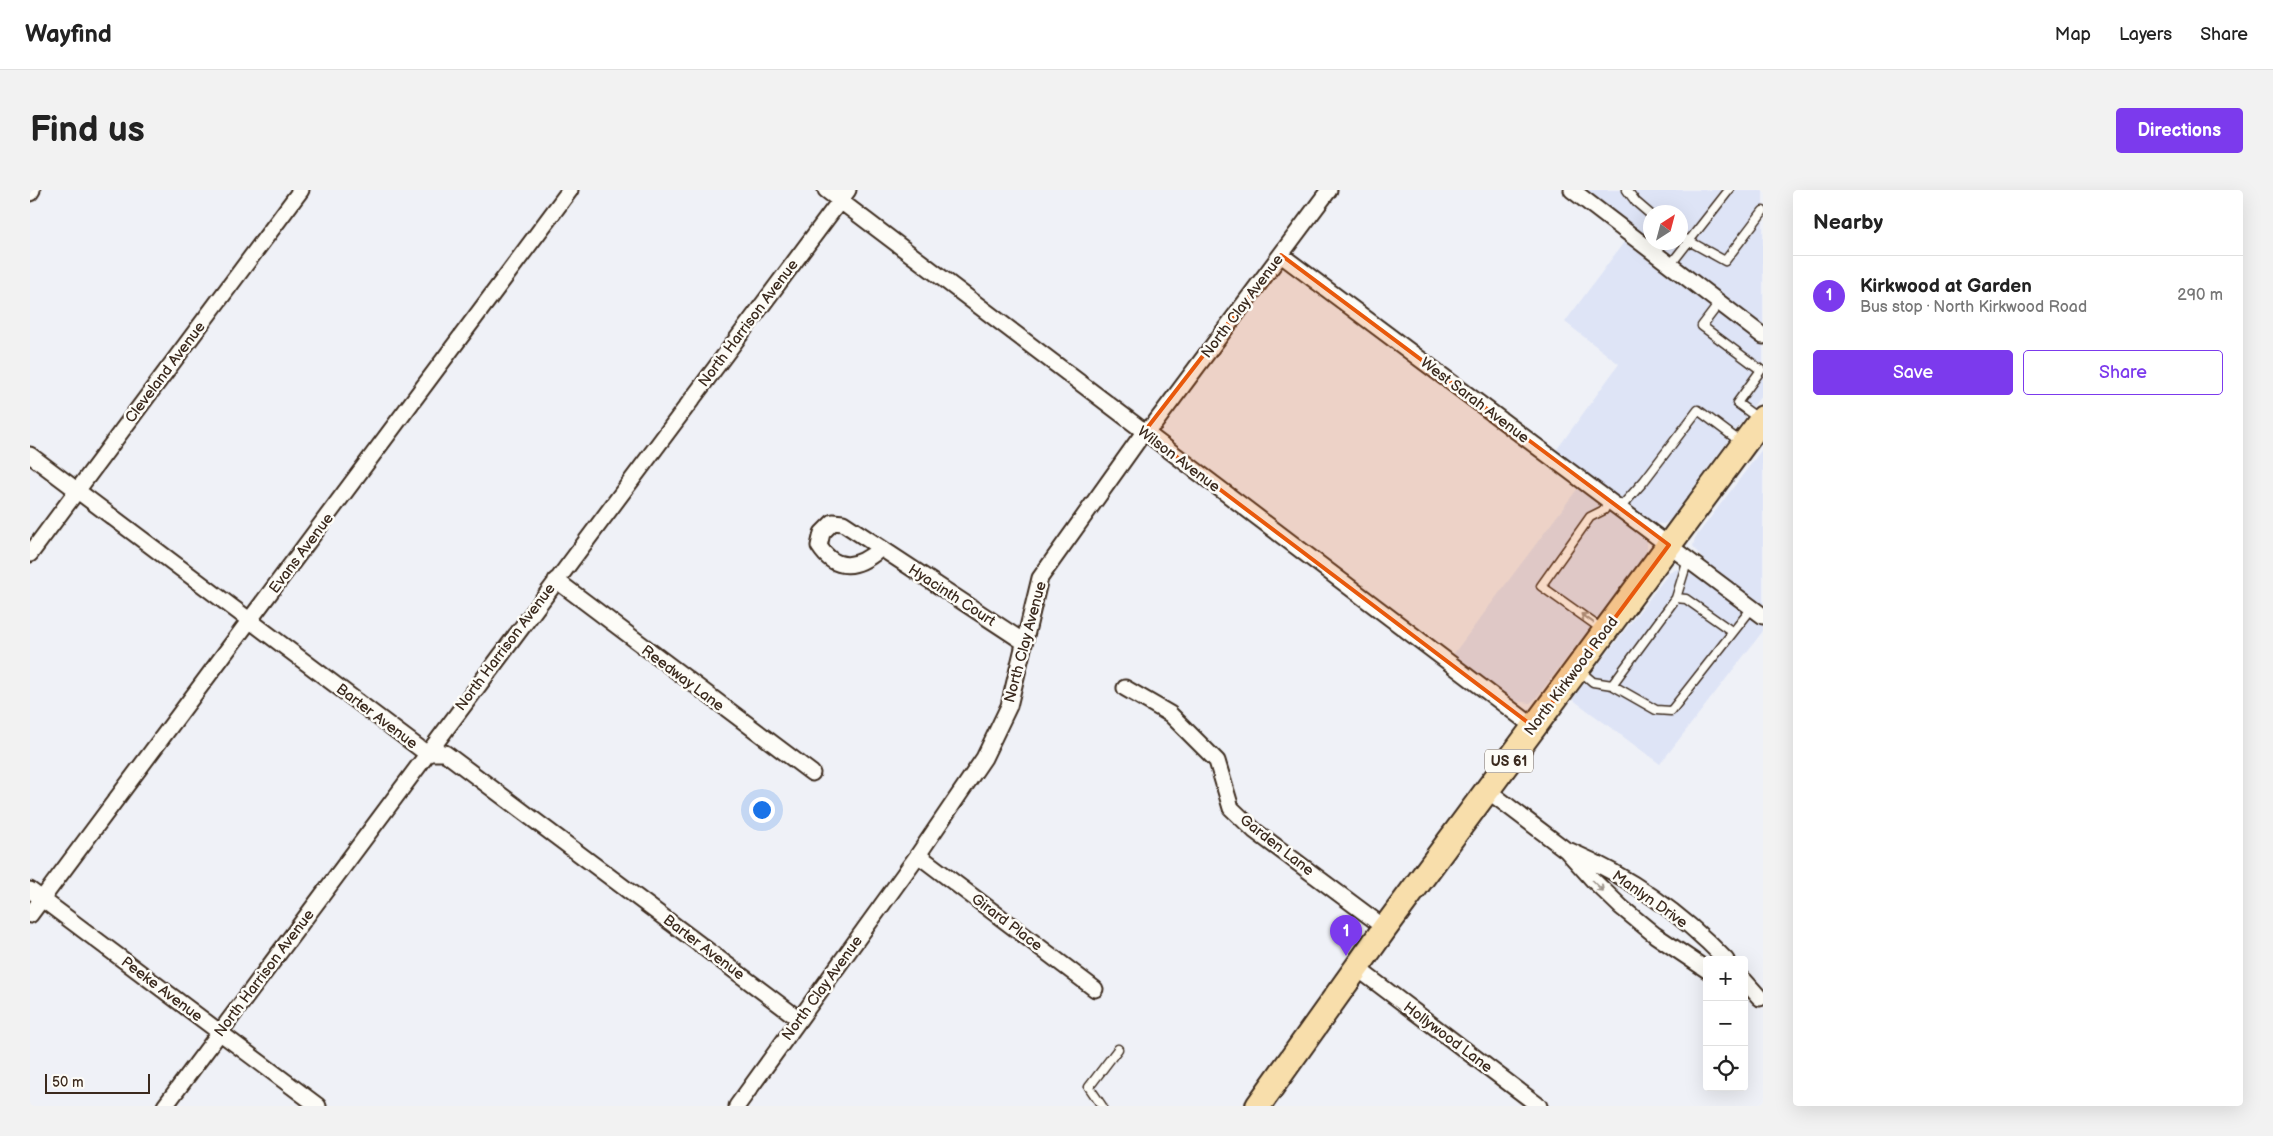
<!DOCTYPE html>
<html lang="en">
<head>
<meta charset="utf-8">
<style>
  body { margin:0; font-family:"Balsamiq Sans",sans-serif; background:#f2f2f2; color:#222 }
  .controls { position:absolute; right:15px; bottom:15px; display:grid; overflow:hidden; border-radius:5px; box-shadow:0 5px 20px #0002 }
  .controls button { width:45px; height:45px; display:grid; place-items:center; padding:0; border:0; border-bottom:1px solid #e0e0e0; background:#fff; color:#222; font:25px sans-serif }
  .compass { position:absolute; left:1613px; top:15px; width:45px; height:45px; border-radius:50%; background:#fff; box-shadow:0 5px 20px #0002; rotate:36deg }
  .scale { position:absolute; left:15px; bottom:12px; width:105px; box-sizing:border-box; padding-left:5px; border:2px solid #3b2a1e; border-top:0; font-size:14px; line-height:18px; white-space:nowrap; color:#3b2a1e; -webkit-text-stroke:4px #fdfcf7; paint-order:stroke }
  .you { position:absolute; left:731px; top:619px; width:18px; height:18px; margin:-12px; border:4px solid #fff; border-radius:50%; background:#1a73e8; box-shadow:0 0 0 8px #1a73e833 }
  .badge { display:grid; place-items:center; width:32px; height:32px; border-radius:50%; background:#7c3aed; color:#fff; font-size:16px; font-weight:700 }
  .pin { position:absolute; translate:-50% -41px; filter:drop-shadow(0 1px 2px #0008) }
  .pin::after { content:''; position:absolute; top:26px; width:18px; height:15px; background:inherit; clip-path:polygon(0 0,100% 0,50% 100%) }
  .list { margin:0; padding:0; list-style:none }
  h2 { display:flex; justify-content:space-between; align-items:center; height:65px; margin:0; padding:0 20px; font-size:21px }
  h2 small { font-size:16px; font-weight:400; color:#767676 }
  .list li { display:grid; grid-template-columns:32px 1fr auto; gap:15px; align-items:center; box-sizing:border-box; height:80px; padding:0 20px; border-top:1px solid #e0e0e0 }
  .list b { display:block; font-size:19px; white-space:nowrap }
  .list p { margin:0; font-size:16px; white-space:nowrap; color:#767676 }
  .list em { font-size:16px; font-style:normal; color:#767676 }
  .actions { display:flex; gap:10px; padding:15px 20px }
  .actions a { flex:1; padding:11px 0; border:1px solid #7c3aed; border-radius:5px; text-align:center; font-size:18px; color:#7c3aed }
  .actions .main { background:#7c3aed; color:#fff }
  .icon { flex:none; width:28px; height:28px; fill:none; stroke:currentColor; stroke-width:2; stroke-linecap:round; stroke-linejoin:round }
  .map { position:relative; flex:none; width:1733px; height:916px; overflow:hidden; border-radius:5px }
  header { display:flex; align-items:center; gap:30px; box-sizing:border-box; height:70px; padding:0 25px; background:#fff; border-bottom:1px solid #e0e0e0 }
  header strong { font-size:24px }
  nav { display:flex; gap:28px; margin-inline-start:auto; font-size:18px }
  .intro { display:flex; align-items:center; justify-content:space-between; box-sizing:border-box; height:120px; padding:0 30px }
  h1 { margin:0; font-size:35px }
  .button { padding:12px 22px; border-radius:5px; background:#7c3aed; color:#fff; font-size:18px; font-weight:700 }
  main { display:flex; gap:30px; padding:0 30px }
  aside { flex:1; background:#fff; border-radius:5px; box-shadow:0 5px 20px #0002 }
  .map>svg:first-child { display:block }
  .built { fill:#dee4f6; fill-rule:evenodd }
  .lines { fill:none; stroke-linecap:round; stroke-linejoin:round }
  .service-casing { stroke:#3b2a1e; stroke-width:11 }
  .minor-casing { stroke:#3b2a1e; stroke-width:19 }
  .primary-casing { stroke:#3b2a1e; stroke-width:28 }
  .service { stroke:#fdfcf7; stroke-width:8 }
  .minor { stroke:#fdfcf7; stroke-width:15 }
  .primary { stroke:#f8deab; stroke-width:24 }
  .oneway { stroke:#9c938a }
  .marked { fill:#e8590c; fill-opacity:0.2; stroke:#e8590c; stroke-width:4; stroke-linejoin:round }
  .labels { text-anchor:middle; stroke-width:5; stroke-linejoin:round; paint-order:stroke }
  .shield { fill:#fdfcf7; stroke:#75695f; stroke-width:1 }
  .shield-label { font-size:14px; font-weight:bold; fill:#3b2a1e }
  .street-label { font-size:15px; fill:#3b2a1e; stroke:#fdfcf7 }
</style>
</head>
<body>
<header>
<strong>Wayfind</strong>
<nav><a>Map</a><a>Layers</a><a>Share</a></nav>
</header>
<div class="intro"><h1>Find us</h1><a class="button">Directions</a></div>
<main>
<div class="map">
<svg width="1733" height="916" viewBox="0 0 1733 916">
  <rect width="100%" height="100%" fill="#eff1f7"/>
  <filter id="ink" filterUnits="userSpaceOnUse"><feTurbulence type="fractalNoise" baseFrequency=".02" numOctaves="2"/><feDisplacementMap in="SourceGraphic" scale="10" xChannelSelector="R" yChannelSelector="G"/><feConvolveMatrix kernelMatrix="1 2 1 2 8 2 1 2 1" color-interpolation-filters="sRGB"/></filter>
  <g filter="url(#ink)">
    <path class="built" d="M 1550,0 L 1733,0 L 1733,138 ZM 1620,22 L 1650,22 L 1650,52 L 1620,52 Z
      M 1594,52 L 1733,156 L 1733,203 L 1639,331 L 1634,334 L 1620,333 L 1525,262 L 1589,174 L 1535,132 Z
      M 1733,258 L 1733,415 L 1673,370 L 1663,356 L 1665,348 Z
      M 1548,298 L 1611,345 L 1617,352 L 1617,359 L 1613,369 L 1506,508 L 1500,513 L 1484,511 L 1422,466 Z
      M 1652,377 L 1662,380 L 1733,434 L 1733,441 L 1630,574 L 1542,509 L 1639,383 Z"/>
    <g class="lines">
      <g class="service-casing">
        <path id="service" d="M 1597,0 L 1606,12 L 1620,24
          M 1650,46 L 1695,71 L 1733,21
          M 1641,74 L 1699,0
          M 1691,111 L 1672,136 L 1731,180 L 1707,213 L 1729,229
          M 1590,318 L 1614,291 L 1668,220 L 1712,253
          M 1646,408 L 1656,409 L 1703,442
          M 1573,440 L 1511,396 L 1560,327 L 1574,320 L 1579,310
          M 1550,481 L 1563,492 L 1582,495 L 1626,520 L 1641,521 L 1722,418
          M 1582,495 L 1646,408 L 1658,369
          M 1072,916 L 1059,897 L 1088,859"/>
      </g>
      <g class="minor-casing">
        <path id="minor" d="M 796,0 L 1504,537
          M 1542,0 L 1733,146
          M 0,3 L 2,0
          M 1251,65 L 1733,426
          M 0,265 L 396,563 L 415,563 L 769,829
          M 850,359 C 828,378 806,383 789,356 L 792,343 L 803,332 L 813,333 L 994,452
          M 0,364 L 271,0
          M 526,390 L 782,583
          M 1095,498 L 1140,524 L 1187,571 L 1201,618 L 1225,641 L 1355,738
          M 1457,600 L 1536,660 L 1563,690 L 1591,717 L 1625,745 L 1677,780
          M 1540,661 C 1598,686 1652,724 1696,770
          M 888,665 L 1065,799
          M 0,700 L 288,916
          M 0,725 L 540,0
          M 1327,778 L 1509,916
          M 1714,790 L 1730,808
          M 135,916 L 818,0
          M 707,916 L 888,665 L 954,568 L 979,516 L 1010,388 L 1114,242 L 1125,233 L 1299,0"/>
      </g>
      <g class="primary-casing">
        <path id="primary" d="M 1228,916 L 1355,738 L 1733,228"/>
      </g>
      <use href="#service" class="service"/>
      <use href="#minor" class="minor"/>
      <use href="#primary" class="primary"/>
    </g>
    <defs><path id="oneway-shaft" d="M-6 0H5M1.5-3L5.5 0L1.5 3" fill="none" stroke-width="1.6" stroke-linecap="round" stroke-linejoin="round" transform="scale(1.25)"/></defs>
    <g class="oneway">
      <use href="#oneway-shaft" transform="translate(1557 428) rotate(-144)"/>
      <use href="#oneway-shaft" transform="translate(1568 696) rotate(44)"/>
    </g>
  </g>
  <path class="marked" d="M 1251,65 L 1639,355 L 1504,537 L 1114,242 Z"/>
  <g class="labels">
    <rect class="shield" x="1455" y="559.5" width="48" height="23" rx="4"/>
    <g class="shield-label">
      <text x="1479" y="576">US 61</text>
    </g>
    <g class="street-label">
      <text transform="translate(1212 116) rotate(-53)" y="5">North Clay Avenue</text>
      <text transform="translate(718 133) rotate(-53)" y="5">North Harrison Avenue</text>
      <text transform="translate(135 182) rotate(-53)" y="5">Cleveland Avenue</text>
      <text transform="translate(1445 210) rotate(37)" y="5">West Sarah Avenue</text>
      <text transform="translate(1149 269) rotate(37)" y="5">Wilson Avenue</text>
      <text transform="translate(271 363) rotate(-53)" y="5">Evans Avenue</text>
      <text transform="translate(922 405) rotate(33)" y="5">Hyacinth Court</text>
      <text transform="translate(995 452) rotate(-75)" y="5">North Clay Avenue</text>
      <text transform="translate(475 457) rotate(-53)" y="5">North Harrison Avenue</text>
      <text transform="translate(1541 486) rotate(-53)" y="5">North Kirkwood Road</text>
      <text transform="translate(653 488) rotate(37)" y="5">Reedway Lane</text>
      <text transform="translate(347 526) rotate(37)" y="5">Barter Avenue</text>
      <text transform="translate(1247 655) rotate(38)" y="5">Garden Lane</text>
      <text transform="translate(1620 709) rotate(35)" y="5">Manlyn Drive</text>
      <text transform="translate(977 732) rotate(37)" y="5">Girard Place</text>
      <text transform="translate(674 757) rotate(37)" y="5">Barter Avenue</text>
      <text transform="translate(234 783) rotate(-53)" y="5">North Harrison Avenue</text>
      <text transform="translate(792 798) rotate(-54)" y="5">North Clay Avenue</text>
      <text transform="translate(132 799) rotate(37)" y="5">Peeke Avenue</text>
      <text transform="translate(1418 847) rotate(37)" y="5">Hollywood Lane</text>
    </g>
  </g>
</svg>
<div class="controls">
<button>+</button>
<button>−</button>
<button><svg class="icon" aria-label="locate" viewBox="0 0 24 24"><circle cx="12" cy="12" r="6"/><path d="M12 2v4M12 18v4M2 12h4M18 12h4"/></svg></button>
</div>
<svg class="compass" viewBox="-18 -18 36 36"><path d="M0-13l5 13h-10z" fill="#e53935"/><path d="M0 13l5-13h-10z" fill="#767676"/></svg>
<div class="scale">50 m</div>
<div class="you"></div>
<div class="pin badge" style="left:1316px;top:766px">1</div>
</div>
<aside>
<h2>Nearby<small></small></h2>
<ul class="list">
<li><span class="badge">1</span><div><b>Kirkwood at Garden</b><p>Bus stop · North Kirkwood Road</p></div><em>290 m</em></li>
</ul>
<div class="actions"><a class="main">Save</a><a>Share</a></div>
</aside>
</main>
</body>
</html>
